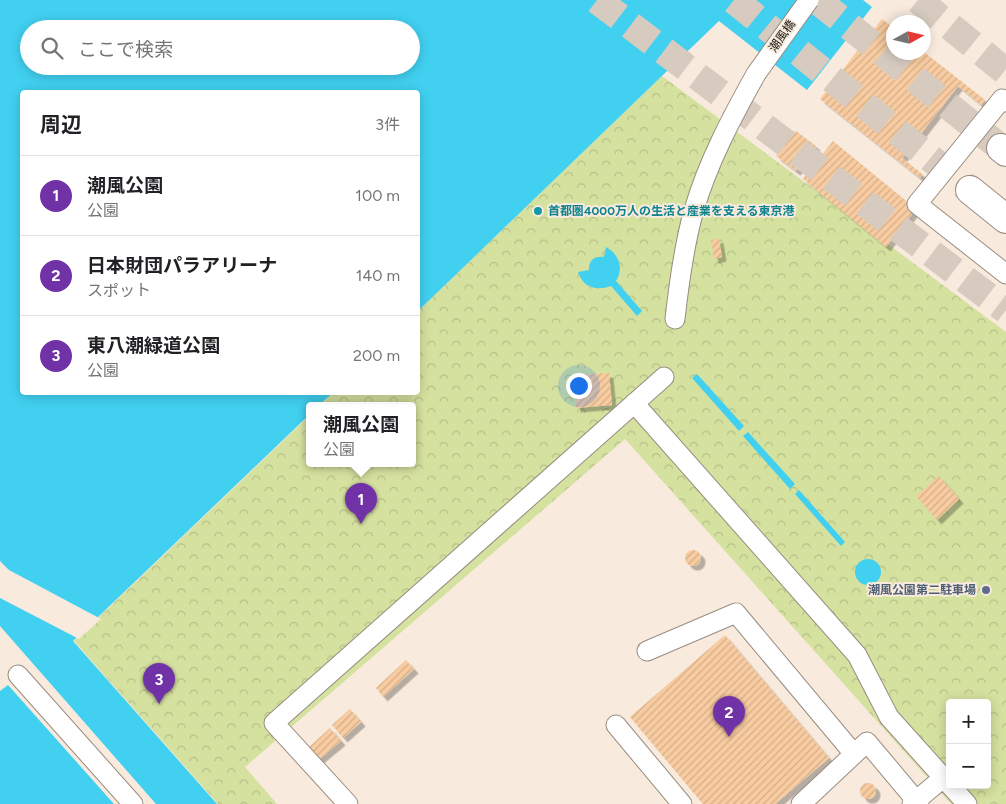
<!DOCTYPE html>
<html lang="ja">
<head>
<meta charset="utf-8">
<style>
  body { margin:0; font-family:Figtree,"Noto Sans JP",sans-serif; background:#f2f2f2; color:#202124 }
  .controls { position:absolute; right:15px; bottom:15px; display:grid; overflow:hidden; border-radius:5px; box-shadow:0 2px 12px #0003 }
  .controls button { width:45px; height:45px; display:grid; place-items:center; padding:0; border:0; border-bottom:1px solid #e0e0e0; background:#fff; color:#202124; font:25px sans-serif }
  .compass { position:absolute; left:886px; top:15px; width:45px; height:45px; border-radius:50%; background:#fff; box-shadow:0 2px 12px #0003; rotate:82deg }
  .you { position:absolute; left:578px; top:385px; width:18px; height:18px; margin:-12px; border:4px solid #fff; border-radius:50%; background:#1a73e8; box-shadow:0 0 0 8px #1a73e833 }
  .badge { display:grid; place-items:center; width:32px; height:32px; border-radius:50%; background:#7232a7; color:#fff; font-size:16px; font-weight:700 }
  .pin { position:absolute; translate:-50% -41px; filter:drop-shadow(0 1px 2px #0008) }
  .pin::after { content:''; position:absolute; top:26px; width:18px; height:15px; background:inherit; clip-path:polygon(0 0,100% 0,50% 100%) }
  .popup { position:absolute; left:306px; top:402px; width:110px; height:65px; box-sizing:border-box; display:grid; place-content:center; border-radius:5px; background:#fff; filter:drop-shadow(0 1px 4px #0005); font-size:16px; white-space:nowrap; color:#757577 }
  .popup b { font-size:19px; color:#202124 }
  .popup::after { content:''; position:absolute; left:50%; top:100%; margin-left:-10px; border:10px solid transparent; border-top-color:#fff }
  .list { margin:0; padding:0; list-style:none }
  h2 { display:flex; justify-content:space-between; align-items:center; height:65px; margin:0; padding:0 20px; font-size:21px }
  h2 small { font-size:16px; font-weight:400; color:#757577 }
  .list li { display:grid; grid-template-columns:32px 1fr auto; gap:15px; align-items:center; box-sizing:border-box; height:80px; padding:0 20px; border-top:1px solid #e0e0e0 }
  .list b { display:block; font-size:19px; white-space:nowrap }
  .list p { margin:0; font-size:16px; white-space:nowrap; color:#757577 }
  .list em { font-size:16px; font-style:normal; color:#757577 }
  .icon { flex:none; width:28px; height:28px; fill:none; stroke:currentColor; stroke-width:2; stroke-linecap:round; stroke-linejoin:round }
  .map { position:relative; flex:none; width:1006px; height:804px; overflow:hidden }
  .search { position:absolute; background:#fff; box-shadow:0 2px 12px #0003; left:20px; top:20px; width:400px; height:55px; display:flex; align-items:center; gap:12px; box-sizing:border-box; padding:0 18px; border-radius:28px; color:#757577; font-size:19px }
  .panel { position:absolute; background:#fff; box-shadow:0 2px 12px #0003; left:20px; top:90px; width:400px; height:305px; border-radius:5px }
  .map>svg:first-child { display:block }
  .park { fill:url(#park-crowns); fill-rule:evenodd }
  .water { fill:#41d0f0; fill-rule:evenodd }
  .pier { fill:#f8eadd }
  .building { fill:url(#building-hatch); filter:url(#shadow) }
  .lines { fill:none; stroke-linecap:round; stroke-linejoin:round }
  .highway-tunnel { stroke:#d7cbbf; stroke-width:28; stroke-dasharray:28 14; stroke-linecap:butt }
  .minor-casing { stroke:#998c80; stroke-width:21 }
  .highway-casing { stroke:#998c80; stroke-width:30 }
  .minor { stroke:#fff; stroke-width:19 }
  .highway { stroke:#fff; stroke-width:28 }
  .minor-bridge-casing { stroke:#998c80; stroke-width:21; stroke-linecap:butt }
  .minor-bridge { stroke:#fff; stroke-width:19 }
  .culture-dot { fill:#0f9aa8; stroke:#f8eadd; stroke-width:2 }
  .service-dot { fill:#5c6f8a; stroke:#f8eadd; stroke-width:2 }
  .labels { text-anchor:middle; stroke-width:4; stroke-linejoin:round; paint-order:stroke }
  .street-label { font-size:12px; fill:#1e1915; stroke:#f8eadd }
  .culture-label { font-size:12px; font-weight:bold; fill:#0d838f; stroke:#f8eadd; text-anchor:start }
  .service-label { font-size:12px; font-weight:bold; fill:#4e5e75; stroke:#f8eadd; text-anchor:end }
</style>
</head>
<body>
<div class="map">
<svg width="1006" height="804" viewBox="0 0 1006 804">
  <defs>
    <pattern id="park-crowns" width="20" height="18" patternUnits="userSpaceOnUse" patternTransform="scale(1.25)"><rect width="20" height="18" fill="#d5e19f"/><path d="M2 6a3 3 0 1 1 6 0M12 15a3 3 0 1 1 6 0" fill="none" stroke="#b6c088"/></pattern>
    <pattern id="building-hatch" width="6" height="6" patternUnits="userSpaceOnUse" patternTransform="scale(1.25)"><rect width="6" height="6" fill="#f8cba0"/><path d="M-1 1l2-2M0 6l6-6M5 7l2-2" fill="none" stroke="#d4ae89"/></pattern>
    <filter id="shadow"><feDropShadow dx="4.5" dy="4.5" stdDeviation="0" flood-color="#0004"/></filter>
  </defs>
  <rect width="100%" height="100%" fill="#f8eadd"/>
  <path class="park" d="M 662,76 L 1006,332 L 1006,804 L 951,804 L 625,439 L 245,767 L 277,804 L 218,804 L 74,641 L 310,415 L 310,463 L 412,463 L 412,405 L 320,405 L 333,393 L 418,392 L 418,311 ZM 950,703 L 987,703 L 987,785 L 950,785 Z"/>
  <path class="water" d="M 0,0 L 863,0 L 872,7 L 807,90 L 719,21 L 418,311 L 418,92 L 22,92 L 22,392 L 333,393 L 319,405 L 310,405 L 310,414 L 73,641 L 217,804 L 0,804 ZM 29,29 L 411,29 L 411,66 L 29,66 Z
    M 606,247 C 619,254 624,268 616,281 L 642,311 L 637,316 L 611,286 C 597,291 583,288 578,272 L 589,270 C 589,260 594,256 604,257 Z
    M 697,374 L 744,426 L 739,431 L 692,378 Z
    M 748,432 L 795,484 L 790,489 L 743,436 Z
    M 799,490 L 845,542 L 841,546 L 795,494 Z
    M855 572a13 13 0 1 1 26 0a13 13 0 1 1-26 0Z"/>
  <path class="pier" d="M 0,561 L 9,570 L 101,619 L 79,639 L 0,598 Z
    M 0,626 L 156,804 L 114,804 L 8,685 L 0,691 Z"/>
  <path class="building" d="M 882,19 L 894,28 L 894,52 L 924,52 L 985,100 L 981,105 L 958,86 L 902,158 L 922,174 L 920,178 L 820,99 Z
    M 796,131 L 816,146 L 796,171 L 776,156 Z
    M 833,141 L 916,209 L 886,247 L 803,179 Z
    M 719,239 L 722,257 L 714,259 L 711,240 Z
    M 609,373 L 612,405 L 576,408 L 574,375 Z
    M 939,476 L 959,499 L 937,520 L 916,496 Z
    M685 558a8 8 0 1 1 16 0a8 8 0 1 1-16 0Z
    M 725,635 L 829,758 L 775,804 L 703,804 L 630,717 Z
    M 406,660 L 414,669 L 383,697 L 376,688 Z
    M 350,709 L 361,722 L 343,738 L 332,725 Z
    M 330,728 L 341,741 L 317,761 L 307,749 Z
    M860 791a8 8 0 1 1 16 0a8 8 0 1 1-16 0Z"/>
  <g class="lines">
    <path class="highway-tunnel" d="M 597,0 L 1006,310
      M 734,0 L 970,190
      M 817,0 L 1001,148
      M 918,0 L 1006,72"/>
    <g class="minor-casing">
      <path id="minor" d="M 1006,102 L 1002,99 L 917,204 L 1006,274
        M 675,319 C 679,283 684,245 694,210 C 708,162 732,117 756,74
        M 634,403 L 857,655 L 889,717 L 967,804
        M 647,651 L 736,613 L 854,754
        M 18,675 L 133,804
        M 616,725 L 682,804
        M 348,804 L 274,723 L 664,377
        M 801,804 L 867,742 L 919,804
        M 912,804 L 943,778"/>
    </g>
    <g class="highway-casing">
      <path id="highway" d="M 1001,148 L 1006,152
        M 970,190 L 1006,219"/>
    </g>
    <use href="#minor" class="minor"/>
    <use href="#highway" class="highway"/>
    <g class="minor-bridge-casing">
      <path id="minor-bridge" d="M 756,74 L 809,0"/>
    </g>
    <use href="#minor-bridge" class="minor-bridge"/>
  </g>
  <circle class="culture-dot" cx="538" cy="211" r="5"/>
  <circle class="service-dot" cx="986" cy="590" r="5"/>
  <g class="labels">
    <g class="street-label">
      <text transform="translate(782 36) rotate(-55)" y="4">潮風橋</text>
    </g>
    <g class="culture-label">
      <text x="548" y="215">首都圏4000万人の生活と産業を支える東京港</text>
    </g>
    <g class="service-label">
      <text x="976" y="594">潮風公園第二駐車場</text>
    </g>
  </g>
</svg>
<div class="controls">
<button>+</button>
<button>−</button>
</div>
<svg class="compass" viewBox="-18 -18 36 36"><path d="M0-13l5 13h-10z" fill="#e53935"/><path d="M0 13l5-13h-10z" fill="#757577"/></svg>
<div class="you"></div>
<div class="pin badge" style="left:361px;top:524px">1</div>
<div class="popup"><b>潮風公園</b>公園</div>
<div class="pin badge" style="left:729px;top:737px">2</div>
<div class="pin badge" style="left:159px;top:704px">3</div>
<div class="search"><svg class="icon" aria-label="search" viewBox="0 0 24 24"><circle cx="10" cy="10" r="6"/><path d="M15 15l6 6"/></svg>ここで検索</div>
<section class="panel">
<h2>周辺<small>3件</small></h2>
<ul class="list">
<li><span class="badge">1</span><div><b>潮風公園</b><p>公園</p></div><em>100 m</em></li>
<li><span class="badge">2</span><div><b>日本財団パラアリーナ</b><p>スポット</p></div><em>140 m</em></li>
<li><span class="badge">3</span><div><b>東八潮緑道公園</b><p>公園</p></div><em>200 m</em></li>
</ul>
</section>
</div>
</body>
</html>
